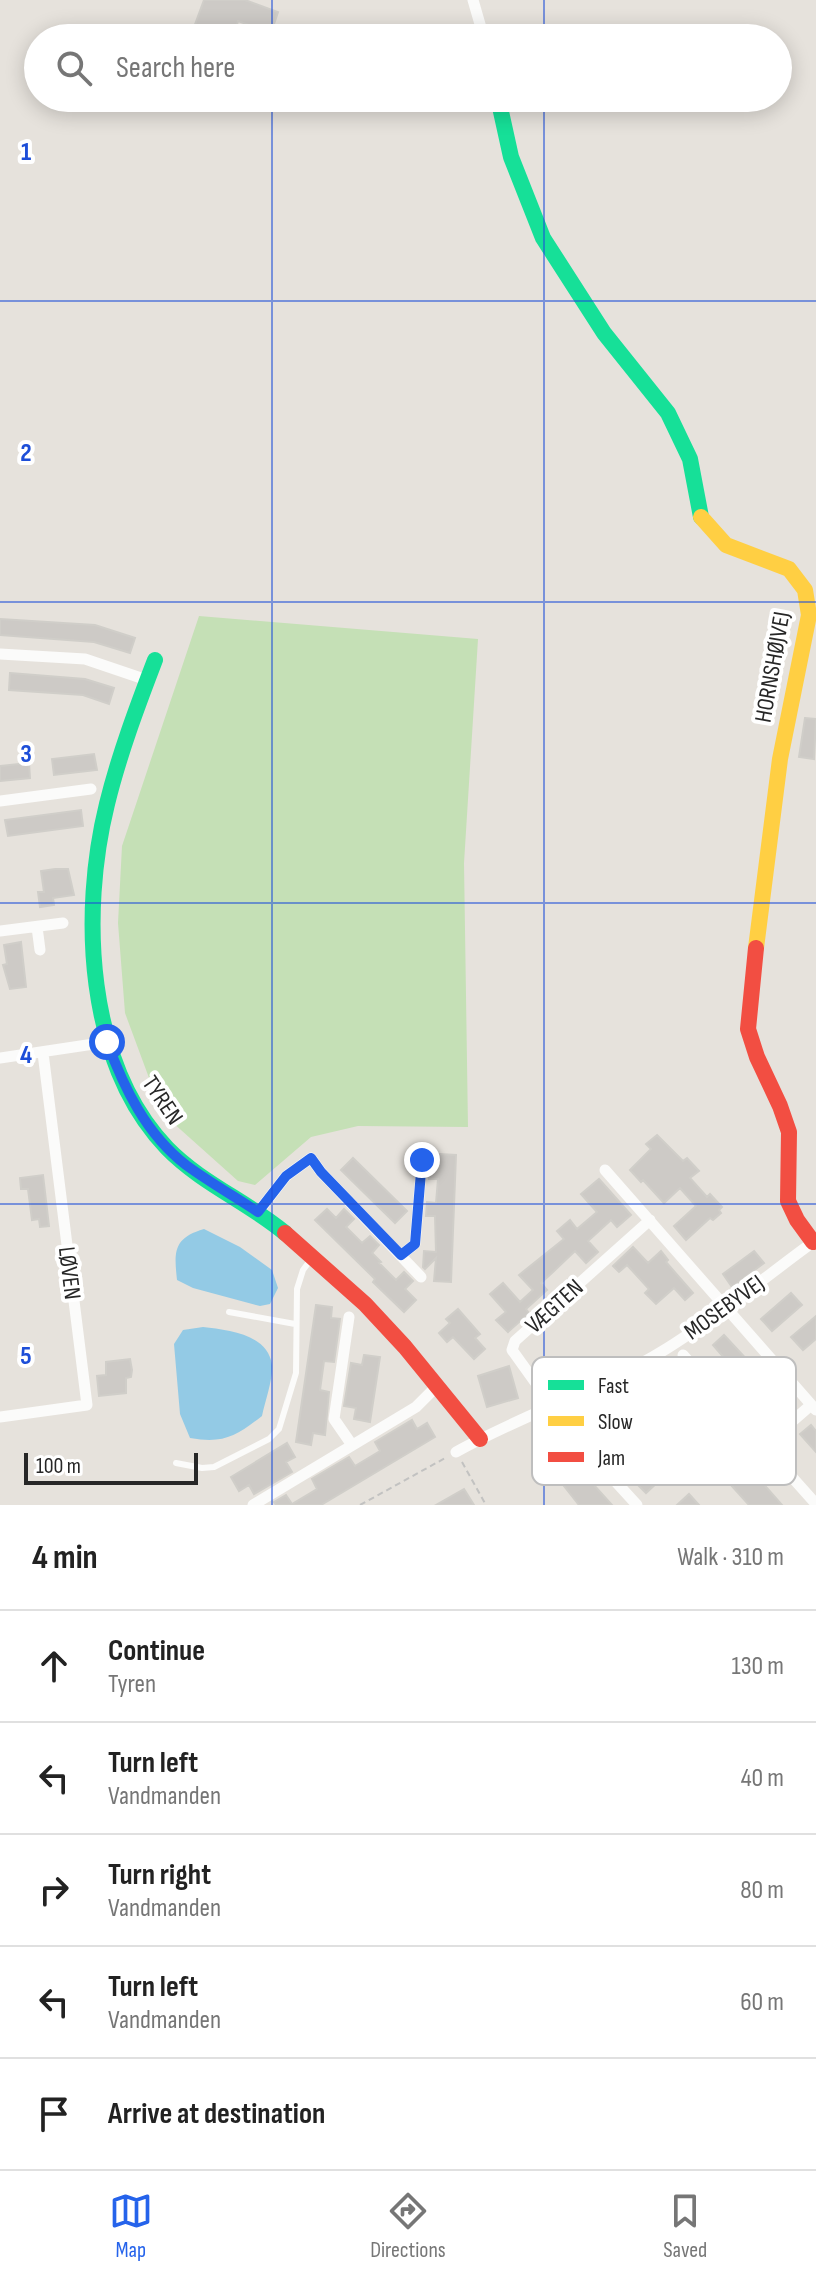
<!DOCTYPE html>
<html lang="en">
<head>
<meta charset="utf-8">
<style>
  body { margin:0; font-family:"Sofia Sans Condensed",sans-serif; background:#f2f2f2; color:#222 }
  .scale { position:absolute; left:24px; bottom:20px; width:174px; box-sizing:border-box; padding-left:8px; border:4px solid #272727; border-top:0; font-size:22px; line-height:28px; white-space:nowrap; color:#272727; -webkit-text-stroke:6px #fff; paint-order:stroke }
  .stop { position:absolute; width:24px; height:24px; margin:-18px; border:6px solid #2563eb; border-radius:50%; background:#fff }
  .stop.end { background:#2563eb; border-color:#fff; box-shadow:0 2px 8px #0008 }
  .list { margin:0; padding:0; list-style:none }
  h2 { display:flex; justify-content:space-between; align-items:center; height:104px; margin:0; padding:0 32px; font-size:34px }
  h2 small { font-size:26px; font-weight:400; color:#767676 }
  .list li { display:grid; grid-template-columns:52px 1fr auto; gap:24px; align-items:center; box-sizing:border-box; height:112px; padding:0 32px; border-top:2px solid #e0e0e0 }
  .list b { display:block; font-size:30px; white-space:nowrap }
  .list p { margin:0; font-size:26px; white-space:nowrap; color:#767676 }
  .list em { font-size:26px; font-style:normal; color:#767676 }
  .icon { flex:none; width:44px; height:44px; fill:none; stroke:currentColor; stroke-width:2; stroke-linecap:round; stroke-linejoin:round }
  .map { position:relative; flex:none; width:816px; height:1505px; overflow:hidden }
  .search { position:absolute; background:#fff; box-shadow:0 4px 20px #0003; left:24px; right:24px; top:24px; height:88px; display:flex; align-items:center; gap:20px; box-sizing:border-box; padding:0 28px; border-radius:44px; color:#767676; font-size:30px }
  .sheet { height:664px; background:#fff }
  nav { display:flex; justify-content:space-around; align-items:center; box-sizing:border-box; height:112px; border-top:2px solid #e0e0e0; background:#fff; font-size:22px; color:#767676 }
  nav a { display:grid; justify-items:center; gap:4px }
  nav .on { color:#2563eb }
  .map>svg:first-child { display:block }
  .green { fill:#c5e0b6 }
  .water { fill:#93cae5 }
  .building { fill:#cdcac6; stroke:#d0cec9; stroke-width:2 }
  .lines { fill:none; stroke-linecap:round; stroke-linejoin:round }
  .path { stroke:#c2c2c1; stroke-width:2; stroke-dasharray:6 4; stroke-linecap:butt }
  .lane { stroke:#fbfbfa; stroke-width:6 }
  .street { stroke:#fbfbfa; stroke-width:11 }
  .fast { stroke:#16e098; stroke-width:16 }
  .slow { stroke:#ffcf43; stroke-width:16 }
  .jam { stroke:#f24e42; stroke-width:16 }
  .route { stroke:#2563eb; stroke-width:10 }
  .grid { fill:none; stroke:#1d4ed8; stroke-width:2; stroke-opacity:0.55 }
  .labels { text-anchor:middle; stroke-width:8; stroke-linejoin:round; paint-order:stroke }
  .street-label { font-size:24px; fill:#272727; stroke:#fff }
  .key { fill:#fff; stroke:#bebebe; stroke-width:2 }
  .key-label { font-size:22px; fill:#272727 }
  .grid-label { font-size:26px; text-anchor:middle; font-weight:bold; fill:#1d4ed8; stroke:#fff; stroke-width:8; stroke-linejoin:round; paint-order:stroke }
</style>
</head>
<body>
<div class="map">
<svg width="816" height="1505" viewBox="0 0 816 1505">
  <rect width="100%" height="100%" fill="#e6e2dc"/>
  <path class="green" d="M 199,616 L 478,639 L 464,863 L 468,1127 L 358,1126 L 311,1137 L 255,1185 L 238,1181 L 162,1113 L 125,1013 L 118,923 L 122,846 Z"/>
  <path class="water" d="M 204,1229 L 240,1247 L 272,1270 L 278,1288 L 270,1304 L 260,1306 L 193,1288 L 177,1280 C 174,1252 173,1238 204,1229 Z
    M 203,1327 C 228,1330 268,1334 272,1365 C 273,1380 265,1401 262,1416 C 236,1436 224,1444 190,1438 L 180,1414 L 174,1344 L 183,1330 Z"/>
  <path class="building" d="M 204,0 L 245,0 L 278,12 L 271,33 L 238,21 L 233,38 L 190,38 Z
    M 0,619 L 95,625 L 135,638 L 130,653 L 94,642 L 0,635 Z
    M 10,673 L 85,679 L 114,688 L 109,704 L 83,695 L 9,690 Z
    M 805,718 L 816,719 L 814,759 L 799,757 Z
    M 94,754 L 97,770 L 54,775 L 52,759 Z
    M 29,763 L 30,778 L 0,781 L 0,766 Z
    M 81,810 L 83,826 L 8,836 L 5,820 Z
    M 55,869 L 68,869 L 74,895 L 53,898 L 54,905 L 40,907 L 38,892 L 44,892 L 41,871 Z
    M 21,942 L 26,987 L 10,989 L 3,965 L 7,964 L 4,945 Z
    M 657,1135 L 683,1161 L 687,1158 L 699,1171 L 690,1178 L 707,1197 L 710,1194 L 722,1207 L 719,1210 L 721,1213 L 713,1220 L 710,1218 L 686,1240 L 674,1226 L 696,1206 L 680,1188 L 664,1203 L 643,1180 L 641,1182 L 630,1170 L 651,1149 L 646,1144 Z
    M 439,1154 L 456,1155 L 451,1282 L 434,1281 L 436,1258 L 425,1269 L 423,1267 L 424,1251 L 436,1252 L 435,1216 L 426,1216 L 427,1202 L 436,1203 L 438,1179 L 429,1179 L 430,1166 L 439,1166 Z
    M 353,1158 L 407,1211 L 395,1223 L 341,1170 Z
    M 43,1175 L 49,1226 L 40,1227 L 39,1219 L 32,1220 L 28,1189 L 21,1189 L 20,1178 Z
    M 599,1179 L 631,1215 L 617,1227 L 611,1220 L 588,1241 L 598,1252 L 586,1263 L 575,1251 L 553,1272 L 541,1283 L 547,1290 L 526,1309 L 529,1313 L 508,1332 L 496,1320 L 506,1312 L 490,1294 L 503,1283 L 520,1302 L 533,1290 L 519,1275 L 564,1239 L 557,1231 L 570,1220 L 577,1229 L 597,1212 L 581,1194 Z
    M 327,1209 L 336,1218 L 344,1209 L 354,1219 L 346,1227 L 362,1243 L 370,1236 L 379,1245 L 372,1253 L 381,1262 L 379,1263 L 396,1280 L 404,1272 L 413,1281 L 405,1289 L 416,1300 L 404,1312 L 373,1282 L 375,1279 L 315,1220 Z
    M 633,1247 L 648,1263 L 661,1251 L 668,1260 L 666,1262 L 693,1293 L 685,1300 L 674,1288 L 656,1304 L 645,1293 L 649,1289 L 627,1265 L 619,1272 L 613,1266 Z
    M 754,1251 L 764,1263 L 732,1287 L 723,1274 Z
    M 791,1293 L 802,1305 L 772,1331 L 761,1319 Z
    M 316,1305 L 332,1307 L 331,1318 L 340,1319 L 334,1362 L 324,1361 L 320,1390 L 329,1392 L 325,1435 L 313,1433 L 311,1445 L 296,1442 Z
    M 458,1309 L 480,1334 L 475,1338 L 485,1349 L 474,1359 L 453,1337 L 447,1342 L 439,1333 L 450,1323 L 446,1319 Z
    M 816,1316 L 816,1339 L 803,1350 L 791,1337 Z
    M 724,1335 L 751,1364 L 739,1375 L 713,1345 Z
    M 364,1355 L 380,1357 L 370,1422 L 354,1419 L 356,1408 L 344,1406 L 351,1363 L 362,1365 Z
    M 130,1359 L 132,1370 L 131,1377 L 126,1378 L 126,1393 L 99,1396 L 97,1376 L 106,1375 L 106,1362 Z
    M 659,1365 L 782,1505 L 749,1505 L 692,1442 L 640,1382 Z
    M 509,1366 L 518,1398 L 487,1407 L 478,1376 Z
    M 412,1420 L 417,1429 L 427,1423 L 435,1437 L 321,1505 L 276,1505 L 274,1502 L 286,1495 L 292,1504 L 317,1489 L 312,1479 L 349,1457 L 355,1466 L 380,1451 L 375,1442 Z
    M 811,1425 L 816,1431 L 816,1452 L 800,1434 Z
    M 287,1443 L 295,1457 L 286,1462 L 292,1472 L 254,1494 L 249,1485 L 239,1491 L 231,1477 Z
    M 667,1452 L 678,1463 L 671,1470 L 674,1473 L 662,1484 L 659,1481 L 646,1493 L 635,1482 Z
    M 580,1458 L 589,1468 L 583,1473 L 612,1505 L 579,1505 L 553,1472 L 561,1464 L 566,1470 Z
    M 464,1489 L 474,1505 L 436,1505 Z
    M 689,1494 L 699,1505 L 677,1505 Z"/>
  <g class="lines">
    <path class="path" d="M 462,1462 L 486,1505
      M 360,1505 L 447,1457"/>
    <path class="lane" d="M 229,1312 L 295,1324
      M 176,1463 L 202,1468 L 214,1467 L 269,1439 L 279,1429 L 296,1373 L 297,1289 L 303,1270 L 312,1258"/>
    <path class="street" d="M 473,0 L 484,38
      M 0,654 L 85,659 L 147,680
      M 0,801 L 91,789
      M 37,927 L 40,950
      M 0,931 L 63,923
      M 0,1058 L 107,1042
      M 605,1170 L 816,1410
      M 258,1212 L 286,1176 L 311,1158 L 321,1172 L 421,1277
      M 401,1255 L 415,1244 L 422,1160
      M 349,1317 L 334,1419 L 352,1445
      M 683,1355 L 816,1504
      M 0,1417 L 87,1405 L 43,1053
      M 765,1445 L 811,1405
      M 456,1452 C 524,1414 600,1390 666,1349 C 718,1317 766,1276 816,1240
      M 253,1505 L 416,1407 L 437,1386
      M 637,1505 L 573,1435 L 512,1350 L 515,1341 L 650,1220"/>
    <path class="fast" d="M 498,98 L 511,157 L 543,238 L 604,333 L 668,413 L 690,459 L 701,517
      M 155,660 C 137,707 119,755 107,804 C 80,913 86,1063 167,1148 C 201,1183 248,1202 285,1233"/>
    <path class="slow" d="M 701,517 L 726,545 L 789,569 L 805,590 L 809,615 L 780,759 L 756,948"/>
    <path class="jam" d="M 756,948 L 748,1029 L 757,1057 L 780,1106 L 789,1132 L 788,1201 L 797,1220 L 813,1242
      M 285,1233 L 365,1304 L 405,1347 L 480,1439"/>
  </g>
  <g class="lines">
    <path class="route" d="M 107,1042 C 124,1088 146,1134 186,1165 C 209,1182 234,1196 258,1212 L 286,1176 L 311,1158 L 321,1172 L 401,1255 L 415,1244 L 422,1160"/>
  </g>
  <path class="grid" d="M 272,0 L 272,38M 544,0 L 544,38M 272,98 L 272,1505M 544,98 L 544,1505M 0,301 L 816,301M 0,602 L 816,602M 0,903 L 816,903M 0,1204 L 816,1204"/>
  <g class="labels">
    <g class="street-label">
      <text transform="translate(772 667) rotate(-80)" y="8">HORNSHØJVEJ</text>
      <text transform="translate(163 1100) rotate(56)" y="8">TYREN</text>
      <text transform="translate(70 1273) rotate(83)" y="8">LØVEN</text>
      <text transform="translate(554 1306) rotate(-42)" y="8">VÆGTEN</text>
      <text transform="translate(724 1307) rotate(-36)" y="8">MOSEBYVEJ</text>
    </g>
  </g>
  <rect x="532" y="1357" width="264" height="128" rx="12" class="key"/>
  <rect x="548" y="1380" width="36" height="10" fill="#16e098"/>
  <rect x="548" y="1416" width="36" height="10" fill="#ffcf43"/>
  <rect x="548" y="1452" width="36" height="10" fill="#f24e42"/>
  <g class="key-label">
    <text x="598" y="1393">Fast</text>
    <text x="598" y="1429">Slow</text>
    <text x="598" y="1465">Jam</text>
  </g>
  <g class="grid-label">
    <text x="26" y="160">1</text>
    <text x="26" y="461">2</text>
    <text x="26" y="762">3</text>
    <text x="26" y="1063">4</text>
    <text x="26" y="1364">5</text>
  </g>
</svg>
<div class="scale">100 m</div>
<div class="stop" style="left:107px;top:1042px"></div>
<div class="stop end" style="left:422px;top:1160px"></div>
<div class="search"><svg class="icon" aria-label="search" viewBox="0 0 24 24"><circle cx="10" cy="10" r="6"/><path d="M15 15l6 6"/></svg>Search here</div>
</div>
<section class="sheet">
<h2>4 min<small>Walk · 310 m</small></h2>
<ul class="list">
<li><svg class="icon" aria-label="ahead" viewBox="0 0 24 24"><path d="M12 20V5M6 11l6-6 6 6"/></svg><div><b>Continue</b><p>Tyren</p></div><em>130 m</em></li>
<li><svg class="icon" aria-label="left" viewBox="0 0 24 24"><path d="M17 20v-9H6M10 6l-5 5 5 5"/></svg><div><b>Turn left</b><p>Vandmanden</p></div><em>40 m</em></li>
<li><svg class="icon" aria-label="right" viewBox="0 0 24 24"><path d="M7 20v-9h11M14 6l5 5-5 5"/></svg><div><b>Turn right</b><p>Vandmanden</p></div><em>80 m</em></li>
<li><svg class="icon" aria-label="left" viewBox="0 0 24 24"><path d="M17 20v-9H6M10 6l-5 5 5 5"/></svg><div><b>Turn left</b><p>Vandmanden</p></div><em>60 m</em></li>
<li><svg class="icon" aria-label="arrive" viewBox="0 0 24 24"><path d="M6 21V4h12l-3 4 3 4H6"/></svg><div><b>Arrive at destination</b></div></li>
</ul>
</section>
<nav>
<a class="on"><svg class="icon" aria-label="map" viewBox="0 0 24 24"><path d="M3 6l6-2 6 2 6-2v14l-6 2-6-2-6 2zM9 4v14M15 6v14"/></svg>Map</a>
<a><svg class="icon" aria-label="directions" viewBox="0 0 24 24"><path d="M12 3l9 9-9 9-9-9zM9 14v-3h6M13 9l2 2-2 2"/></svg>Directions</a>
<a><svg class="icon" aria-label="saved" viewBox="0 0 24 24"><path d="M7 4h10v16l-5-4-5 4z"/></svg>Saved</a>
</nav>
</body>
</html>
